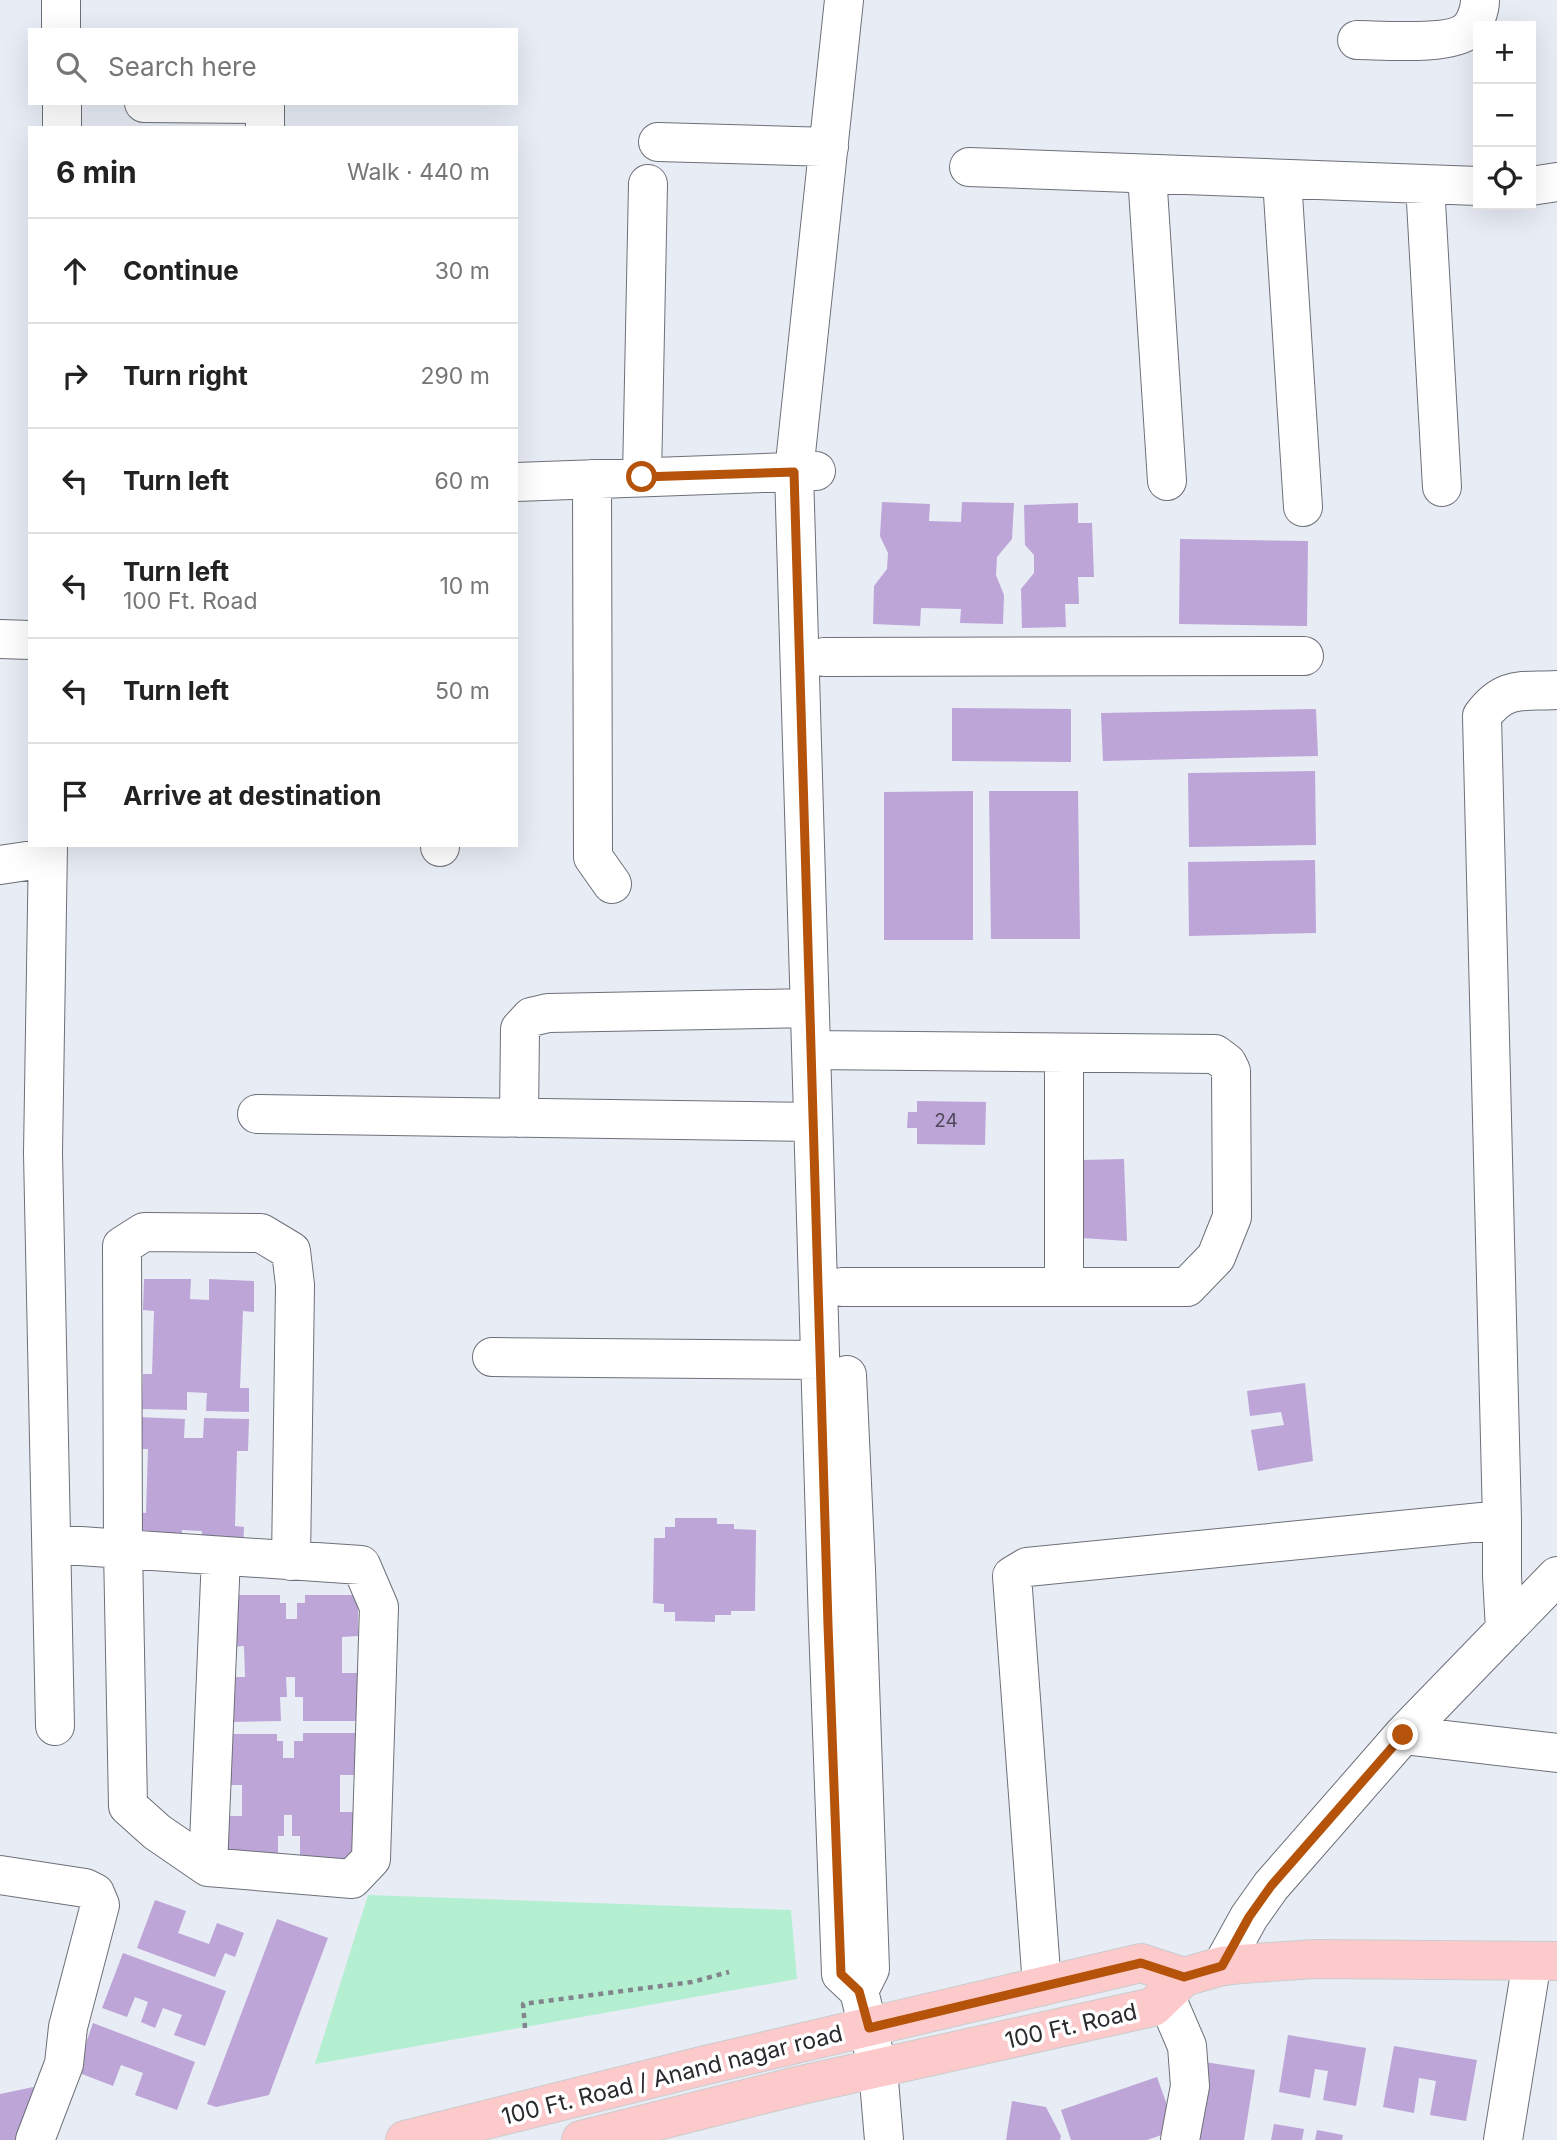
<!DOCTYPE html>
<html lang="en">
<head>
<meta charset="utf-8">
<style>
  body { margin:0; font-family:Inter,sans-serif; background:#f6f6f6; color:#222 }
  .controls { position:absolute; right:21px; top:21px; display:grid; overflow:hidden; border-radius:0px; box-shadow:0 7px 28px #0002 }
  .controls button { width:63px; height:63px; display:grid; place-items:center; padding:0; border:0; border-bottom:2px solid #e0e0e0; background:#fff; color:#222; font:35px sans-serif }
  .stop { position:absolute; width:21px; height:21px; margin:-16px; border:5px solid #b45309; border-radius:50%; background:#fff }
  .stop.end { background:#b45309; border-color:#fff; box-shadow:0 2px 7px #0008 }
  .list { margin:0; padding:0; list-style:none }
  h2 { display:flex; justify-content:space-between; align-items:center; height:91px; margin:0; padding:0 28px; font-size:30px }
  h2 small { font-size:23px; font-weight:400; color:#767676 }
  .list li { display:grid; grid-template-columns:46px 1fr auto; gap:21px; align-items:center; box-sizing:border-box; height:105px; padding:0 28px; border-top:2px solid #e0e0e0 }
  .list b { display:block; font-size:26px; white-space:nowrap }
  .list p { margin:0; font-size:23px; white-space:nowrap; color:#767676 }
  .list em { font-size:23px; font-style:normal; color:#767676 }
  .icon { flex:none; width:38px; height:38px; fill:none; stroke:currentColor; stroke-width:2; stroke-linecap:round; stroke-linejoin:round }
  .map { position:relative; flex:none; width:1557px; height:2140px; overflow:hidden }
  .search { position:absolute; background:#fff; box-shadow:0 7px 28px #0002; left:28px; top:28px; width:490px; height:77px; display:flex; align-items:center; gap:18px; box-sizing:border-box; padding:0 24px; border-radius:0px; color:#767676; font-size:26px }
  .panel { position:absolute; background:#fff; box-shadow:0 7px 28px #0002; left:28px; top:126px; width:490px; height:721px; border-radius:0px }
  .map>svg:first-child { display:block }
  .green { fill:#b3efd0 }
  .building { fill:#bda5d8 }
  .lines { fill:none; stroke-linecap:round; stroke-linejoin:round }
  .minor-casing { stroke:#6d7078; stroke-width:40 }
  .major-casing { stroke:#cbcccd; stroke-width:40 }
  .path { stroke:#82858b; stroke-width:4.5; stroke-dasharray:5 5; stroke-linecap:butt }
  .minor { stroke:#fff; stroke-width:38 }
  .major { stroke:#fdcacb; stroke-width:38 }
  .route { stroke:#b45309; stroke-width:9 }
  .labels { text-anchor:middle; stroke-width:7; stroke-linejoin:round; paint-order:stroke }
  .number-label { font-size:19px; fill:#4d4958 }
  .street-label { font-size:23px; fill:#282a2d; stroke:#fff }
</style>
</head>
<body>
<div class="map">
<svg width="1557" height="2140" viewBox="0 0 1557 2140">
  <rect width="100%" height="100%" fill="#e8ecf5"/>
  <path class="green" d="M 368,1895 L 791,1910 L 797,1979 L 315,2064 Z"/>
  <path class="building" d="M 882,502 L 930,504 L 929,521 L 961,522 L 962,502 L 1014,503 L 1012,539 L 997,557 L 996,575 L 1004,595 L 1003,624 L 960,623 L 961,609 L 921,608 L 920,626 L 873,624 L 874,586 L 887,569 L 888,553 L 880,536 Z
    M 1078,503 L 1078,523 L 1092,523 L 1094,577 L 1078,577 L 1079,604 L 1065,604 L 1066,627 L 1022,628 L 1021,589 L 1034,573 L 1034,555 L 1025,545 L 1024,505 Z
    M 1180,539 L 1308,541 L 1307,626 L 1179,624 Z
    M 952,708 L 1071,709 L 1071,762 L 952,761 Z
    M 1316,709 L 1318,756 L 1103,761 L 1101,713 Z
    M 1315,771 L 1316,845 L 1189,847 L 1188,773 Z
    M 973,791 L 973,940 L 884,940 L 884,792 Z
    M 989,791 L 1078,791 L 1080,939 L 991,939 Z
    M 1315,860 L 1316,933 L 1189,936 L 1188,862 Z
    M 917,1101 L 986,1102 L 985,1145 L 917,1144 L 917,1128 L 907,1128 L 908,1112 L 917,1112 Z
    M 1124,1159 L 1127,1241 L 1082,1238 L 1082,1160 Z
    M 144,1279 L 191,1279 L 190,1299 L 209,1300 L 209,1279 L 254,1281 L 254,1312 L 243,1311 L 240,1388 L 249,1388 L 249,1412 L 206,1411 L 207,1393 L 187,1392 L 187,1410 L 142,1409 L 143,1374 L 152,1374 L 154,1311 L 143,1310 Z
    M 1305,1383 L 1313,1461 L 1258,1471 L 1251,1430 L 1284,1425 L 1281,1412 L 1250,1416 L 1247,1391 Z
    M 138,1417 L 185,1419 L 184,1438 L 203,1438 L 204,1418 L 249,1419 L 248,1451 L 237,1451 L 235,1526 L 244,1527 L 243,1550 L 201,1550 L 202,1531 L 182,1530 L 182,1549 L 137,1547 L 137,1512 L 146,1513 L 148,1449 L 137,1449 Z
    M 675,1518 L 717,1518 L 717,1524 L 734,1524 L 734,1529 L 756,1530 L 755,1611 L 731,1611 L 731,1615 L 715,1615 L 715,1622 L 675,1621 L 675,1612 L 664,1612 L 664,1604 L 653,1603 L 654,1538 L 665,1538 L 665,1527 L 675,1527 Z
    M 229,1595 L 280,1595 L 280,1603 L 286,1603 L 286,1619 L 297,1619 L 297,1603 L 305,1603 L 305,1595 L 358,1595 L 358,1636 L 342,1637 L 342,1673 L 359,1673 L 359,1721 L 303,1721 L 303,1697 L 295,1697 L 295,1677 L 286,1677 L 287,1697 L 280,1697 L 281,1721 L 230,1722 L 230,1677 L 245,1677 L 244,1646 L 229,1647 Z
    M 303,1733 L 355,1733 L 355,1775 L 340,1775 L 340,1812 L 356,1812 L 356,1859 L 300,1859 L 300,1836 L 292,1836 L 292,1815 L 284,1815 L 284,1836 L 278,1836 L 278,1860 L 227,1860 L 227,1816 L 242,1816 L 242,1785 L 226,1785 L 226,1734 L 277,1734 L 277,1741 L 283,1741 L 283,1758 L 294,1758 L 294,1741 L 303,1741 Z
    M 155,1900 L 186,1911 L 178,1933 L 209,1944 L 217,1923 L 244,1933 L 235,1957 L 225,1953 L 215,1977 L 137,1948 Z
    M 277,1919 L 328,1938 L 269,2095 L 216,2107 L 207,2104 Z
    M 123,1953 L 226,1991 L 205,2046 L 174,2035 L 182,2015 L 163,2008 L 155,2028 L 141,2022 L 148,2002 L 135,1997 L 127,2017 L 102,2008 Z
    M 93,2023 L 195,2062 L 177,2110 L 135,2095 L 143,2073 L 121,2065 L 113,2086 L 69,2069 L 84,2049 Z
    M 1288,2035 L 1366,2048 L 1356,2106 L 1323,2100 L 1328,2071 L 1315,2069 L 1310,2098 L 1279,2092 Z
    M 1394,2046 L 1477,2060 L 1466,2121 L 1430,2115 L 1436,2081 L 1419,2078 L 1414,2113 L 1383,2107 Z
    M 1205,2062 L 1255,2070 L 1244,2140 L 1193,2140 Z
    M 1157,2077 L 1176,2130 L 1147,2140 L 1071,2140 L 1061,2110 Z
    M 43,2085 L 15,2140 L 0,2140 L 0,2094 Z
    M 1012,2101 L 1046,2107 L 1061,2136 L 1060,2140 L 1006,2140 Z
    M 1274,2124 L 1304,2129 L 1302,2140 L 1271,2140 Z
    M 1317,2130 L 1343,2135 L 1342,2140 L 1315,2140 Z"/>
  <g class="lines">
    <g class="minor-casing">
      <path id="minor" d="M 61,0 L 61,30
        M 844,0 L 794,472 L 828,1625 L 841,1974 L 859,1991 L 878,2069 L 884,2140
        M 1357,40 C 1381,40 1451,46 1468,30 C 1475,24 1480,10 1480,0
        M 62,103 L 62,128
        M 144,103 L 265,104 L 265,128
        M 658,142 L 829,147
        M 969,167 L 1478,186
        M 1147,174 L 1167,481
        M 1282,179 L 1303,507
        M 1425,184 L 1442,487
        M 1531,186 L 1557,182
        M 642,477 L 648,184
        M 592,479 L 593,857 L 612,884
        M 516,482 L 816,471
        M 0,639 L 30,640
        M 824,657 L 1304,656
        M 48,845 L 43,1153 L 55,1726
        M 440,845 L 440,847
        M 0,865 L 47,858
        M 811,1050 L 1215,1054 L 1227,1063 L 1231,1071 L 1232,1217 L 1216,1257 L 1187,1287 L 842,1287
        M 1064,1053 L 1064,1287
        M 257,1114 L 813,1122
        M 519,1118 L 520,1029 L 531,1017 L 548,1013 L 810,1008
        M 492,1357 L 820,1360
        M 847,1375 L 856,1570 L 870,1969 L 859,1991
        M 52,1544 L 123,1549 L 128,1806 L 157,1832 L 208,1867 L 352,1879 L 371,1859 L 379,1607 L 361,1565 L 123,1549 L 122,1246 L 144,1232 L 261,1233 L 291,1251 L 295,1285 L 291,1561
        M 1505,1630 L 1502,1576 L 1502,1520 L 1482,716 C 1505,685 1522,692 1557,690
        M 1403,1735 L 1557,1753
        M 208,1867 L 221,1556
        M 0,1875 L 85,1888 L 95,1893 L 100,1905 L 68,2027 L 64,2064 L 35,2140
        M 1222,1966 L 1249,1917 L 1271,1886 L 1403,1735 L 1557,1576
        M 1042,1986 L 1012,1576 L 1027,1567 L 1502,1520
        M 1165,1995 L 1187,2046 L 1190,2086 L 1180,2140
        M 1503,2140 L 1532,1961"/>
    </g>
    <g class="major-casing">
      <path id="major" d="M 405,2140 L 706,2065 L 1141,1963 L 1184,1977
        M 581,2140 L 797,2086 L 1153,2007 L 1184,1977 L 1222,1966 L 1241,1964 L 1314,1959 L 1557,1961"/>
    </g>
    <path class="path" d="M 525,2028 L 523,2004 L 692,1982 L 729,1972"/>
    <use href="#minor" class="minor"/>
    <use href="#major" class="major"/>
  </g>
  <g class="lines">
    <path class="route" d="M 642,477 L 794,472 L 828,1625 L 841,1974 L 859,1991 L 869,2028 L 1141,1963 L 1184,1977 L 1222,1966 L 1249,1917 L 1271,1886 L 1403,1735"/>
  </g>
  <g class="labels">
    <g class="number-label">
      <text x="946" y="1127">24</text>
    </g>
    <g class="street-label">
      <text transform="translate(1071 2026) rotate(-13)" y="8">100 Ft. Road</text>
      <text transform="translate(672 2075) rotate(-14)" y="8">100 Ft. Road / Anand nagar road</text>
    </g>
  </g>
</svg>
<div class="controls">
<button>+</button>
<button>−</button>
<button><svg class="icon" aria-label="locate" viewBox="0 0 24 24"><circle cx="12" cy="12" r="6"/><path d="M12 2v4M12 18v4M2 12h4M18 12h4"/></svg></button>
</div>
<div class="stop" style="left:642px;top:477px"></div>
<div class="stop end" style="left:1403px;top:1735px"></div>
<div class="search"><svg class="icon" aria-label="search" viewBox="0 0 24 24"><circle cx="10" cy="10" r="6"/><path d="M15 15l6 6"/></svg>Search here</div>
<section class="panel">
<h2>6 min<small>Walk · 440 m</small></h2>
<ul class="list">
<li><svg class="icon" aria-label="ahead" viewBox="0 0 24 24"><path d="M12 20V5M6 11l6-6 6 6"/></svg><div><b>Continue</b></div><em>30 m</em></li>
<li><svg class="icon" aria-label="right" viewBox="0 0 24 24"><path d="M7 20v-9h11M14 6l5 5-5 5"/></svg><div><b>Turn right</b></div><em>290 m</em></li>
<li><svg class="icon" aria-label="left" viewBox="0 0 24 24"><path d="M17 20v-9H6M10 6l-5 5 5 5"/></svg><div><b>Turn left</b></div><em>60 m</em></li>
<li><svg class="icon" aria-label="left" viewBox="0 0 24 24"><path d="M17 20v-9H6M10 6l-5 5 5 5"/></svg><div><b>Turn left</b><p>100 Ft. Road</p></div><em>10 m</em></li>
<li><svg class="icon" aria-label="left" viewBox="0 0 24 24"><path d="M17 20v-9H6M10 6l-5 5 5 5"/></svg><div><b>Turn left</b></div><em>50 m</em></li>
<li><svg class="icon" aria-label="arrive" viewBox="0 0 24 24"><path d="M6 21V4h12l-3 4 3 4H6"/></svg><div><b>Arrive at destination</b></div></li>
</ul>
</section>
</div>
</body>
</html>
